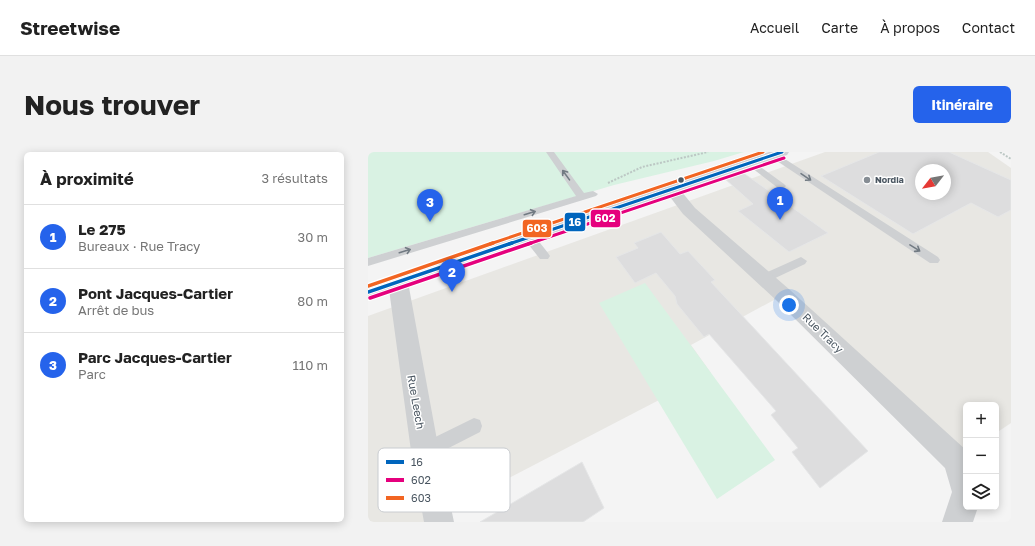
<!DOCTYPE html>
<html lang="fr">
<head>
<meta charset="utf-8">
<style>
  body { margin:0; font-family:"Golos Text",sans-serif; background:#f2f2f2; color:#222 }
  .controls { position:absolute; right:12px; bottom:12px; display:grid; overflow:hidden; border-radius:6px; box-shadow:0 2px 10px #0003 }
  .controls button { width:36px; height:36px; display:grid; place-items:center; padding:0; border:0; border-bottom:1px solid #e0e0e0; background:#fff; color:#222; font:20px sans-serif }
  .compass { position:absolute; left:547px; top:12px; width:36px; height:36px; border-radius:50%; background:#fff; box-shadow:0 2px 10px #0003; rotate:239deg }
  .you { position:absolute; left:421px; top:153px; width:14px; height:14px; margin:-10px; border:3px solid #fff; border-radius:50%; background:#1a73e8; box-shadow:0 0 0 6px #1a73e833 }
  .badge { display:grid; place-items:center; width:26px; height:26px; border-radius:50%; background:#2563eb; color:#fff; font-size:13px; font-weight:700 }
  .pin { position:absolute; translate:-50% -33px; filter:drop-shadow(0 1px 2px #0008) }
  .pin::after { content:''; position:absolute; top:21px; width:14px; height:12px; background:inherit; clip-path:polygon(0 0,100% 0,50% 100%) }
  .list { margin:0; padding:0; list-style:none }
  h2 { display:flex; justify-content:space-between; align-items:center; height:52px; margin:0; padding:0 16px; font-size:17px }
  h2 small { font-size:13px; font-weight:400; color:#767676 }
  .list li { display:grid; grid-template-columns:26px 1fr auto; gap:12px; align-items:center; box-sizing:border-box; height:64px; padding:0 16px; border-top:1px solid #e0e0e0 }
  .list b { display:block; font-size:15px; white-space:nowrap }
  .list p { margin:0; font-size:13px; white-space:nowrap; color:#767676 }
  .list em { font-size:13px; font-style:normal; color:#767676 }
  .icon { flex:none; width:22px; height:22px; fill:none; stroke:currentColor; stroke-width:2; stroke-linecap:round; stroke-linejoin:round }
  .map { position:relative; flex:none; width:643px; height:370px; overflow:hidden; border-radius:6px }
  header { display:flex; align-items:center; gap:24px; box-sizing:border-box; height:56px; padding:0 20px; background:#fff; border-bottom:1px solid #e0e0e0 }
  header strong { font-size:19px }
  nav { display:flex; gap:22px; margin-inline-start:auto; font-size:14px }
  .intro { display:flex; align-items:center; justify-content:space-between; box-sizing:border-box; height:96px; padding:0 24px }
  h1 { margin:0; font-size:28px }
  .button { padding:10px 18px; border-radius:6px; background:#2563eb; color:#fff; font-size:14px; font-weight:700 }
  main { display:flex; gap:24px; padding:0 24px }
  aside { flex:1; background:#fff; border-radius:6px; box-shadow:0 2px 10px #0003 }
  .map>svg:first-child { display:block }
  .commercial { fill:#e8e7e3; fill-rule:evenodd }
  .green { fill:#d9f2e3 }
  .building { fill:#ddddde; stroke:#e5e6e7; fill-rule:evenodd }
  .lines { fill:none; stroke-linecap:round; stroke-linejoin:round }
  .path { stroke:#bcc7c4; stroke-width:2; stroke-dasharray:2 1.5; stroke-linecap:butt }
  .service { fill:#ced0d2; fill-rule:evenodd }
  .minor { fill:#ced0d2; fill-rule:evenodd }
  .secondary { fill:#ced0d4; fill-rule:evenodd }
  .bus-1-far1-casing { stroke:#fff; stroke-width:5 }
  .bus-1-casing { stroke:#fff; stroke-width:6 }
  .bus-2-far1-casing { stroke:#fff; stroke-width:5 }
  .bus-2-casing { stroke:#fff; stroke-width:6 }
  .bus-3-far1-casing { stroke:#fff; stroke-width:5 }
  .bus-3-casing { stroke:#fff; stroke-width:6 }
  .bus-1-far1 { stroke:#0065bd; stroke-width:3 }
  .bus-1 { stroke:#0065bd; stroke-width:3.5 }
  .bus-2-far1 { stroke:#e5007d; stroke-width:3 }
  .bus-2 { stroke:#e5007d; stroke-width:3.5 }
  .bus-3-far1 { stroke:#f26522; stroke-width:3 }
  .bus-3 { stroke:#f26522; stroke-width:3.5 }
  .oneway { stroke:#727b83 }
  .bus-dot { fill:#4a5661; stroke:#fff; stroke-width:1.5 }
  .poi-dot { fill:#868d94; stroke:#fff; stroke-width:1.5 }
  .labels { text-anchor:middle; stroke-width:3; stroke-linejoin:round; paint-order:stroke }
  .far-poi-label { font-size:9px; font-weight:bold; fill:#4a5661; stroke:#fff; text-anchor:start }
  .street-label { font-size:11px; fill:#4a5661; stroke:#fff }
  .key { fill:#fff; stroke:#c9ccd0; stroke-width:1 }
  .key-label { font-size:11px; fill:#4a5661 }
  .line-badge { stroke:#fff; stroke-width:1.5 }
  .badge-label { font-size:11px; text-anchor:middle; font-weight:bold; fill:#fff }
</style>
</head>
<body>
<header>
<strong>Streetwise</strong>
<nav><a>Accueil</a><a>Carte</a><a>À propos</a><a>Contact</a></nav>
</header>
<div class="intro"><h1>Nous trouver</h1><a class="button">Itinéraire</a></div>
<main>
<aside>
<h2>À proximité<small>3 résultats</small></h2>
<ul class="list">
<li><span class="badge">1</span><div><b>Le 275</b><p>Bureaux · Rue Tracy</p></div><em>30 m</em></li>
<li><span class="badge">2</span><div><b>Pont Jacques-Cartier</b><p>Arrêt de bus</p></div><em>80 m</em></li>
<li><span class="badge">3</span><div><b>Parc Jacques-Cartier</b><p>Parc</p></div><em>110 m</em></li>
</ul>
</aside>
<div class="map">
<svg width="643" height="370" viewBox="0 0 643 370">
  <rect width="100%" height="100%" fill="#f4f4f4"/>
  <path class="commercial" d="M 457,0 L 620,0 L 643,16 L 643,271 L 628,281 L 628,253 L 598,253 L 598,302 L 415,143 L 323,193 L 343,221 L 56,370 L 0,370 L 0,164 ZM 553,18 L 577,18 L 577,42 L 553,42 Z"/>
  <path class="green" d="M 0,0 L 376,0 L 346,9 L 246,33 L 0,106 Z
    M 277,131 L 407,308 L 349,347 L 231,151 Z"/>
  <path class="building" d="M 511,0 L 581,0 L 643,28 L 643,58 L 630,65 L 603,51 L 545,82 L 453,24 ZM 553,18 L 577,18 L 577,42 L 553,42 Z
    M 374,20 L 411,46 L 460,81 L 421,100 L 370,59 L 385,52 L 356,26 Z
    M 293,80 L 312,102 L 320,99 L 347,128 L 343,130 L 500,299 L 452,336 L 424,300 L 430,296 L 403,263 L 408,259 L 341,182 L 336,185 L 309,152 L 307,144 L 288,121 L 267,131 L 248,105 L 270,96 L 266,91 Z
    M 214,310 L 236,356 L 215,370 L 112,370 Z"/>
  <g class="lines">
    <path class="path" d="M 632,0 L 643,7
      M 240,31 L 274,15 L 340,0"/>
    <path class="service" d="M 178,0 L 186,0 L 216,41 L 225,39 L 230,42 L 228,44 L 0,114 L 0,106 L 208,44 Z
      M 406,0 L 570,105 L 572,108 L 570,111 L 562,111 L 403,5 L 402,3 Z
      M 383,8 L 416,32 L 418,34 L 416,36 L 410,36 L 380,13 L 380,9 Z
      M 161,81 L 165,82 L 180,101 L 182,104 L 180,107 L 172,107 L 157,88 L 155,85 L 157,82 Z
      M 433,105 L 439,109 L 437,112 L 401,129 L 393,129 L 391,126 L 393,123 Z
      M 106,266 L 112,268 L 114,274 L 112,280 L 63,305 L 57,308 L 51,305 L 48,299 L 51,293 Z"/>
    <path class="minor" d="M 304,32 L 309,34 L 327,56 L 422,138 L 598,298 L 598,355 L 610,355 L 605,370 L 574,370 L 584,340 L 577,316 L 408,148 L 315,62 L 296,37 L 299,34 Z
      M 30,123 L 37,125 L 40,130 L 71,299 L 86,370 L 56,370 L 43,299 L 20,130 L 23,125 Z"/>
    <path class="secondary" d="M 401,0 L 421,0 L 419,3 L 0,147 L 0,132 Z"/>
    <g class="bus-1-far1-casing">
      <path id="bus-1-far1" d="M 141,92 L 414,0"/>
    </g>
    <g class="bus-1-casing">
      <path id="bus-1" d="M 0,140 L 144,91"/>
    </g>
    <g class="bus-2-far1-casing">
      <path id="bus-2-far1" d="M 160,92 L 416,6"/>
    </g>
    <g class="bus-2-casing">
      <path id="bus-2" d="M 2,146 L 163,91"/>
    </g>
    <g class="bus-3-far1-casing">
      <path id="bus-3-far1" d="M 122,92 L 395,0"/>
    </g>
    <g class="bus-3-casing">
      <path id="bus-3" d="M 0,134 L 125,91"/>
    </g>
    <use href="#bus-1-far1" class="bus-1-far1"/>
    <use href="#bus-1" class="bus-1"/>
    <use href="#bus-2-far1" class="bus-2-far1"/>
    <use href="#bus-2" class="bus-2"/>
    <use href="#bus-3-far1" class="bus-3-far1"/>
    <use href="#bus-3" class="bus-3"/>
  </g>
  <defs><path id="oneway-shaft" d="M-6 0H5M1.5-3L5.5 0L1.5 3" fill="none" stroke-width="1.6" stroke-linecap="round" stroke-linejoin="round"/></defs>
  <g class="oneway">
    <use href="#oneway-shaft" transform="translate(198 23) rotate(-126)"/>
    <use href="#oneway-shaft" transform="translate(438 25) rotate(34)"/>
    <use href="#oneway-shaft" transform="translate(162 61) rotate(-17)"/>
    <use href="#oneway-shaft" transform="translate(547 96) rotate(32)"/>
    <use href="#oneway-shaft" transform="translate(37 99) rotate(-17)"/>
  </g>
  <circle class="bus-dot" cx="313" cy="28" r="3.5"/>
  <circle class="poi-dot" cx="499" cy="28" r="4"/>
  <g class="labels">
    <g class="far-poi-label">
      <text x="507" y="31">Nordia</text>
    </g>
    <g class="street-label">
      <text transform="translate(455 181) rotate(44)" y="4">Rue Tracy</text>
      <text transform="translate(48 250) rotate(80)" y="4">Rue Leech</text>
    </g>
  </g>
  <rect x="10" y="296" width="132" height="64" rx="6" class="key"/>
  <rect x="18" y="308" width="18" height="4" fill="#0065bd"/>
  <rect x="18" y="326" width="18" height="4" fill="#e5007d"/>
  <rect x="18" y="344" width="18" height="4" fill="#f26522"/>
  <g class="key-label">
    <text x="43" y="314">16</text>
    <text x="43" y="332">602</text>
    <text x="43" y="350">603</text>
  </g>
  <g class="line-badge">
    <rect x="222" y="57" width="31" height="19" rx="4" fill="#e5007d"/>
    <rect x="196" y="60" width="22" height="20" rx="4" fill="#0065bd"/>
    <rect x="154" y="67" width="30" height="19" rx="4" fill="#f26522"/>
  </g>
  <g class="badge-label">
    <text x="237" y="70">602</text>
    <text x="207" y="74">16</text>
    <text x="169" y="80">603</text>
  </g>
</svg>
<div class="controls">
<button>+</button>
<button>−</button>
<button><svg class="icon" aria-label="layers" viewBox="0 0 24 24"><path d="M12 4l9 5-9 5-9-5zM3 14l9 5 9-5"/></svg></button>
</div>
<svg class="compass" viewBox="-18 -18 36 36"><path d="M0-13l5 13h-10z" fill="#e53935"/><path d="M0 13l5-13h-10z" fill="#767676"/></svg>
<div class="you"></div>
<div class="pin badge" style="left:412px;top:68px">1</div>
<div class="pin badge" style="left:84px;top:140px">2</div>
<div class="pin badge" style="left:62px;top:70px">3</div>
</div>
</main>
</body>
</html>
